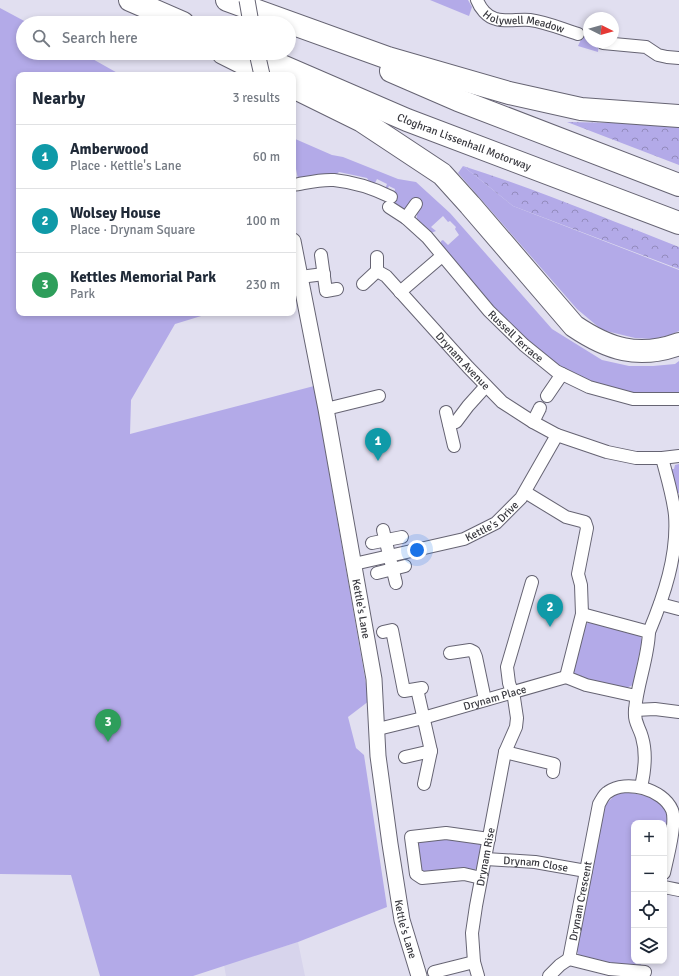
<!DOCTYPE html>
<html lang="en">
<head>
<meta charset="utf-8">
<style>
  body { margin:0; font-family:Signika,sans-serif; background:#f6f6f7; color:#1f2937 }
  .controls { position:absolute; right:12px; bottom:12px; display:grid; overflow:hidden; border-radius:8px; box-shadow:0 2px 6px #0003 }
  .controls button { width:36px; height:36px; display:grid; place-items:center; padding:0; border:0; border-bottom:1px solid #e0e1e3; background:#fff; color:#1f2937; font:20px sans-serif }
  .compass { position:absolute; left:583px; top:12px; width:36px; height:36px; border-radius:50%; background:#fff; box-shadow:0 2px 6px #0003; rotate:95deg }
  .you { position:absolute; left:417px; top:550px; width:14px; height:14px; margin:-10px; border:3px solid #fff; border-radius:50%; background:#1a73e8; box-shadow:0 0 0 6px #1a73e833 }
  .badge { display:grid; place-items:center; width:26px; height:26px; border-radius:50%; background:#db2777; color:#fff; font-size:13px; font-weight:700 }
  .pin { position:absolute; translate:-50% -33px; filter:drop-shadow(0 1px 2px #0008) }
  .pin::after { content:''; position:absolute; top:21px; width:14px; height:12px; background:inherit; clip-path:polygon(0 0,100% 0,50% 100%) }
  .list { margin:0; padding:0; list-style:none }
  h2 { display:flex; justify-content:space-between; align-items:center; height:52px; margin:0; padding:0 16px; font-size:17px }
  h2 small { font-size:13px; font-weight:400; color:#747a83 }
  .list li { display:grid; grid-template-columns:26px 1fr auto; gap:12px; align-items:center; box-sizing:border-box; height:64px; padding:0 16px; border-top:1px solid #e0e1e3 }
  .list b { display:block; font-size:15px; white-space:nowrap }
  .list p { margin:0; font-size:13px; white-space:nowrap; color:#747a83 }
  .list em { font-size:13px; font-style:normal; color:#747a83 }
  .icon { flex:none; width:22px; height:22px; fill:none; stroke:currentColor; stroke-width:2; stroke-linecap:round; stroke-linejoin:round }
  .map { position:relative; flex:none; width:679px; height:976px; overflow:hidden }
  .search { position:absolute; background:#fff; box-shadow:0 2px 6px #0003; left:16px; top:16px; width:280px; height:44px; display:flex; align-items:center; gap:10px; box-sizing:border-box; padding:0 14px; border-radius:22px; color:#747a83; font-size:15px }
  .panel { position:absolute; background:#fff; box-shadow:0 2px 6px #0003; left:16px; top:72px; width:280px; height:244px; border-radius:8px }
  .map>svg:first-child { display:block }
  .built { fill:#d7d4ec }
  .green { fill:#b3aae8 }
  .forest { fill:url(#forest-crowns) }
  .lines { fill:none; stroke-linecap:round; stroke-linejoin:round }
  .minor-casing { stroke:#666473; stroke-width:14 }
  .tertiary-casing { stroke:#666473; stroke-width:17 }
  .motorway-casing { stroke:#666473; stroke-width:24 }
  .minor { stroke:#fff; stroke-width:12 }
  .tertiary { stroke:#fff; stroke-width:15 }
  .motorway { stroke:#fff; stroke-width:22 }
  .tertiary-bridge-casing { stroke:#666473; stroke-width:17; stroke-linecap:butt }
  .tertiary-bridge { stroke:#fff; stroke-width:15 }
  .labels { text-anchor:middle; stroke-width:4; stroke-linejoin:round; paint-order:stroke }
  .street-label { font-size:11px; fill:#39393f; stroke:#e1dff0 }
</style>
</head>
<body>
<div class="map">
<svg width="679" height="976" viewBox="0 0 679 976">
  <defs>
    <pattern id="forest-crowns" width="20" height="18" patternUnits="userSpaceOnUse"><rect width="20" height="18" fill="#b3aae8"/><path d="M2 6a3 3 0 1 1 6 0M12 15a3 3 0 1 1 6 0" fill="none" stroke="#938bbd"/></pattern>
  </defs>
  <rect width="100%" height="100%" fill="#e1dff0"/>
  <path class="built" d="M 298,942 L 305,976 L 226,976 L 224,965 Z"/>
  <path class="green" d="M 430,0 L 468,0 L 472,7 L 469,16 Z
    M 0,8 L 28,23 L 23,23 L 23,53 L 82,53 L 121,75 L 19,75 L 19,313 L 211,313 L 175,324 L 131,400 L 130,434 L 314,386 L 369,701 L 348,717 L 356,748 L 364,755 L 387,907 L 298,942 L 193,976 L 100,976 L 71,875 L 0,874 Z
    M 587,27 L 589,28 L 589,42 L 599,42 L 598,52 L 578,46 Z
    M 293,138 L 332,155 L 343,157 L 398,179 L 416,182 L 450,213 L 552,329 L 602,360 L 629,366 L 653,366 L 675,364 L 679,361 L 679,394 L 636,395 L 580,379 L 549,360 L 495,310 L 441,245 L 441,241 L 443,240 L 448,245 L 459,235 L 455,229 L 456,227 L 450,221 L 448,222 L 443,216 L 431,227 L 436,231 L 431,233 L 418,222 C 415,215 418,211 421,206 L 402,210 L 394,205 L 397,199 L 394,197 L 395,189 L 389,186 L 387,190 L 385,189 L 387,184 L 377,179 L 375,183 L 371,184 L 367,178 L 339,172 L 335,176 L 298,179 L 293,154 Z
    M 463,166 L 513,206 L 679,270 L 679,331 L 670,335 L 653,339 L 635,338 L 602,330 L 577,309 L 458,173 Z
    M 679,464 L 679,493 L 677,493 L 670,469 L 674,469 L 675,465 Z
    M 589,622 L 640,635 L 642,640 L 633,685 C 630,686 627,688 624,688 C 612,687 581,679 572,672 L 584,626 Z
    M 626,792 L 657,798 L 667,809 L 669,819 L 664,854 L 664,823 L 634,823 L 634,961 L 643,961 L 640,966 L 635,968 L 597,961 L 579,956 L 576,949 L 605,805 L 616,794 Z
    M 440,838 L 476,842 L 481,845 C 481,854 481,864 474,871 L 421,873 L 416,846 L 420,840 Z"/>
  <path class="forest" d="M 567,122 L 621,123 L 650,122 L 679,124 L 679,165 Z
    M 463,166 C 536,189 607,219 679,247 L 679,269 L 513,206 Z"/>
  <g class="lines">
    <g class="minor-casing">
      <g id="minor">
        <path id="s1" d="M 477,0 C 480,8 487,17 496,19 C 506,22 519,19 530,20 C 546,22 562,29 578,34"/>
        <path d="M 603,43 L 646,47 L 658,55 L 667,57 L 679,58"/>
        <path d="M 293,185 C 306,183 320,179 334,180 C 353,182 373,188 391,197"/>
        <path id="s2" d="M 389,207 L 406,218 L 427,237 L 489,311 L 524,345 L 556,371 L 589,387 L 633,399 L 679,399"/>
        <path d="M 406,218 L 416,204"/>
        <path d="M 321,255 L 326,291 L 337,289"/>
        <path d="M 377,257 L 377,271"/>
        <path d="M 300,277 L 324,274"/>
        <path id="s3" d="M 363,284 L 377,271 L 386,276 L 468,367 L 502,402 L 533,422 L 557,435 L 607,452 L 636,458 L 662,458 L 679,456"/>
        <path d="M 400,292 L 442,256"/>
        <path d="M 547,396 L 562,374"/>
        <path d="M 326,409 L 379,396"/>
        <path d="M 446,412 L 454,446"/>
        <path d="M 533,422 L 540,408"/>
        <path d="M 449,424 L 456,422 L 468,406 L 486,386"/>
        <path d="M 525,492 L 566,517 L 585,522 L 587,528 L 578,574 L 581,585 L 582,614"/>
        <path d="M 383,530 L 396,583"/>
        <path d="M 372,543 L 402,537"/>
        <path id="s4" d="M 354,564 L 464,539 L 496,523 L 521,498 L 557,435"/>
        <path d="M 377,573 L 405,566"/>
        <path d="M 660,604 L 679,609"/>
        <path d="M 383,632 L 392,630 L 404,691 L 422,688"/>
        <path d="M 649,632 C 664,596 678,555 675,515 C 673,496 667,477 662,458"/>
        <path d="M 450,653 L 470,650 L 474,652 L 476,657 L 485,700"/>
        <path d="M 417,689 L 431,751 L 424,784"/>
        <path d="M 636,696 L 586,685 L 566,677 L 582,614 L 649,632 C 648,659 637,684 635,710 L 655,709 L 679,712"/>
        <path d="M 635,710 C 634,723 639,726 642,737 C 647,754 645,770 641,787"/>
        <path id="s5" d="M 378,729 L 423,718 L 566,677"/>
        <path d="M 505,752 L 554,764 L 553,772"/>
        <path d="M 405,757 L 431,751"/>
        <path id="s6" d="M 486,859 L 535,862 L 586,871"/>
        <path d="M 481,878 L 464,874 L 422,878 L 416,874 L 411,837 L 446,833 L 489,839"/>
        <path d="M 664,887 L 679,890"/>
        <path id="s7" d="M 569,959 L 599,804 C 602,799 604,794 608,792 C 626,779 663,789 672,810 C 677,822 667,859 664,873"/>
        <path d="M 569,959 L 609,969 L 645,972"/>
        <path d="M 434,972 L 474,962"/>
        <path id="s8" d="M 478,976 L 474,962 L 472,933 L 476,906 L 505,752 L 516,727 L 517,718 L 514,698 L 509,683 L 507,667 L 532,582"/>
        <path d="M 549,976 L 560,965 L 569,959"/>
      </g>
    </g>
    <g class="tertiary-casing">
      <g id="tertiary">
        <path id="s9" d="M 293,241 L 326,409 L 374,679 L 378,756 L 390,844 L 402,920 L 419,976"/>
      </g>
    </g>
    <g class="motorway-casing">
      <g id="motorway">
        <path d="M 130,0 L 183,23"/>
        <path d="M 227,0 L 388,58 L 509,93 L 581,109 L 679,116"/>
        <path d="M 223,53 L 265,74"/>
        <path id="s10" d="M 252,53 L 407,120 L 679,223"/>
        <path d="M 391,71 L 458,100 L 679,185"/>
        <path d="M 293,87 L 362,121 L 442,174 L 470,205 L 574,326 C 608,349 638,359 679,344"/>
      </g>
    </g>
    <use href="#minor" class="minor"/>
    <use href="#tertiary" class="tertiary"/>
    <use href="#motorway" class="motorway"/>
    <g class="tertiary-bridge-casing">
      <path id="tertiary-bridge" d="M 247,0 L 251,23
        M 257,53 L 262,75"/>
    </g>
    <use href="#tertiary-bridge" class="tertiary-bridge"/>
  </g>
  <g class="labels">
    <g class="street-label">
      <text dy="4" stroke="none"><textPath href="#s1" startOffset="56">Holywell Meadow</textPath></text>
      <text dy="4" stroke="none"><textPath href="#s10" startOffset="230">Cloghran Lissenhall Motorway</textPath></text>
      <text dy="4" stroke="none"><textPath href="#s2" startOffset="182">Russell Terrace</textPath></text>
      <text dy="4" stroke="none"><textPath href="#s3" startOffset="144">Drynam Avenue</textPath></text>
      <text dy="4" stroke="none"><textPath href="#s4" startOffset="146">Kettle's Drive</textPath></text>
      <text dy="4" stroke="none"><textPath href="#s9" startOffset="374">Kettle's Lane</textPath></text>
      <text dy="4" stroke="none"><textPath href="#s5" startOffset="121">Drynam Place</textPath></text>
      <text dy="4" stroke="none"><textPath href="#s8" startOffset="121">Drynam Rise</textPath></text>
      <text dy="4" stroke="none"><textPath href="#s6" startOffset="50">Drynam Close</textPath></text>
      <text dy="4" stroke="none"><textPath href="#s7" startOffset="59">Drynam Crescent</textPath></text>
      <text dy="4" stroke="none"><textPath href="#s9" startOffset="698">Kettle's Lane</textPath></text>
    </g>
  </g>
</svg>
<div class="controls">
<button>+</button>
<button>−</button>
<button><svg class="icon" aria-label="locate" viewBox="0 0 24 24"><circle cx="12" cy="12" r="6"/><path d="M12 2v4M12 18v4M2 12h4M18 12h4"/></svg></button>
<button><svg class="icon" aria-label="layers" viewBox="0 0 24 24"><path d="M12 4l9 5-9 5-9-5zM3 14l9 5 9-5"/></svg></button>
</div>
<svg class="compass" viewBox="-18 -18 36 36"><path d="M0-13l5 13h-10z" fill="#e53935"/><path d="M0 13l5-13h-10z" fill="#747a83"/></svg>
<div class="you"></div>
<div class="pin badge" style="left:378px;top:461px;background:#0f9aa8">1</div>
<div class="pin badge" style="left:550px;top:627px;background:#0f9aa8">2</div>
<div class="pin badge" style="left:108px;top:742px;background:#2e9e5b">3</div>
<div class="search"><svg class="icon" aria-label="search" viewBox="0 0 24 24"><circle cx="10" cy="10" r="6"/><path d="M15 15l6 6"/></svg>Search here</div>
<section class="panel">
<h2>Nearby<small>3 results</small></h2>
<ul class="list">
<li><span class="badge" style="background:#0f9aa8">1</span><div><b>Amberwood</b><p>Place · Kettle's Lane</p></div><em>60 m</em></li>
<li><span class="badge" style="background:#0f9aa8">2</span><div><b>Wolsey House</b><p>Place · Drynam Square</p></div><em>100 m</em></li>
<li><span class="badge" style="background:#2e9e5b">3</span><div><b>Kettles Memorial Park</b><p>Park</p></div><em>230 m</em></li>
</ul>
</section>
</div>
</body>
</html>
